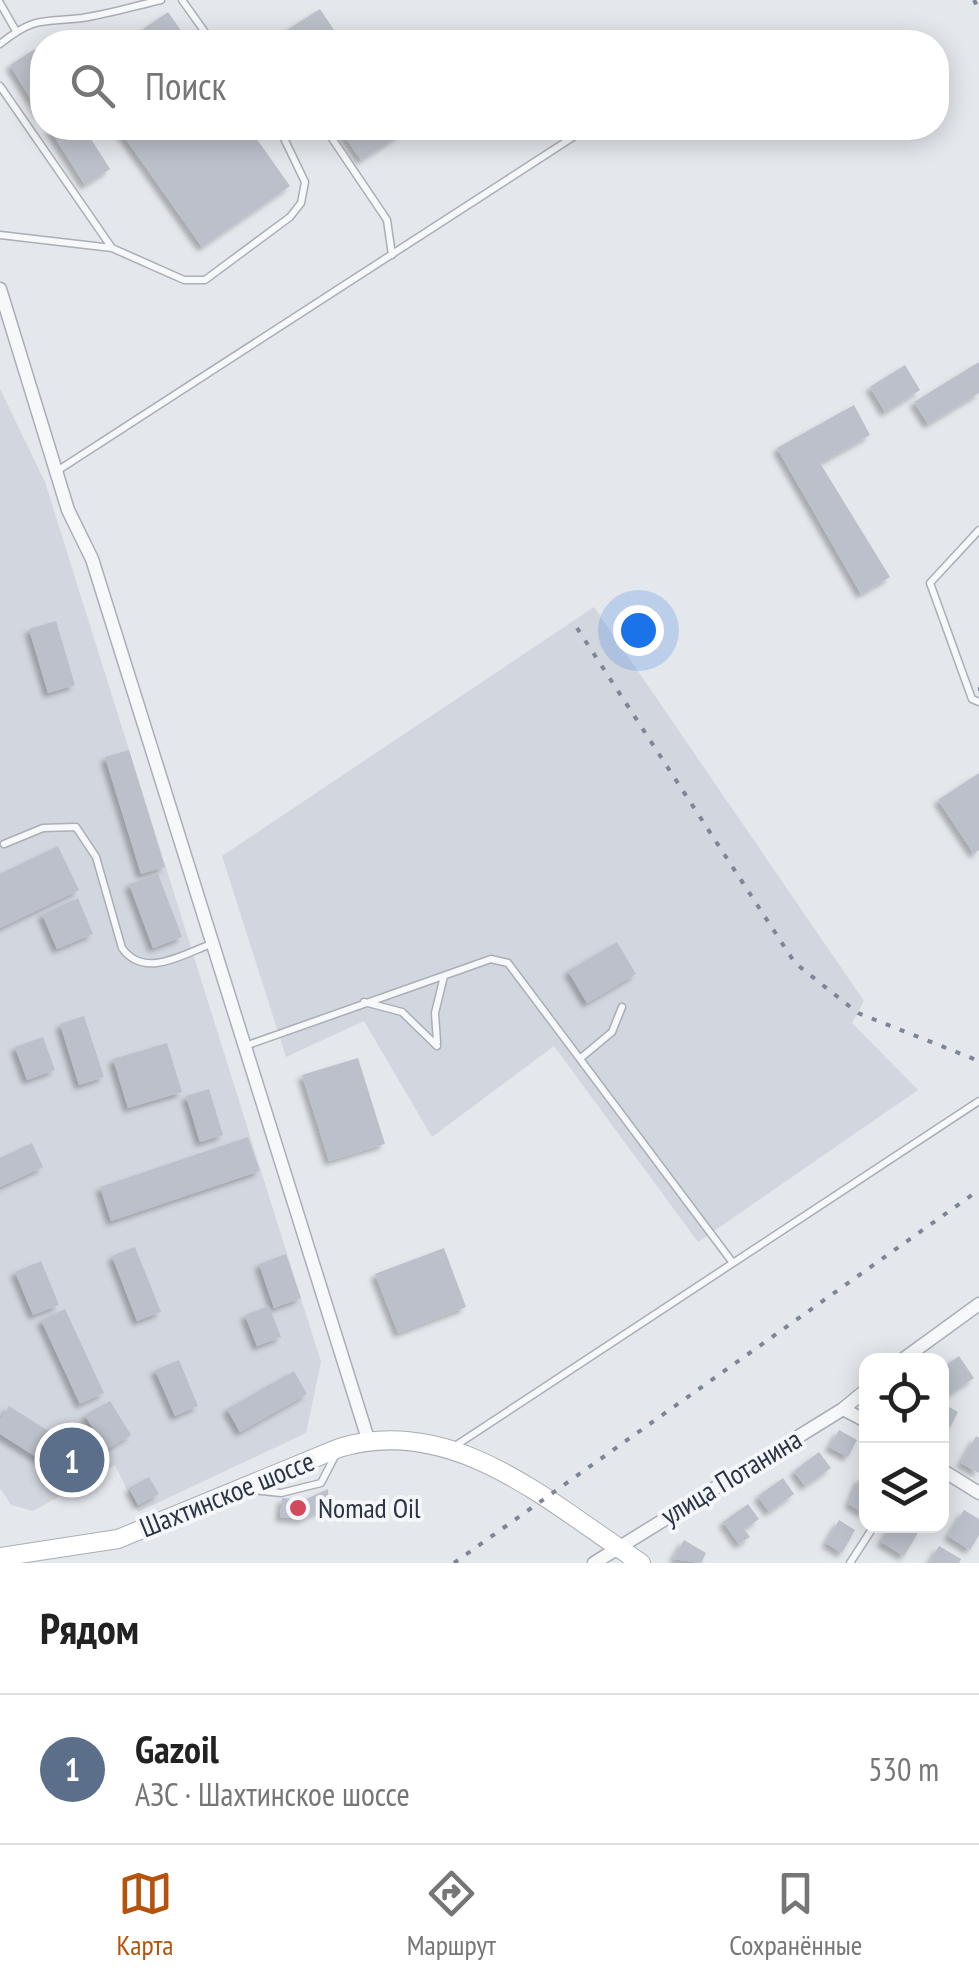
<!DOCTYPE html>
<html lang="ru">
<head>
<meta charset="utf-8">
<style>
  body { margin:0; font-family:"PT Sans Narrow",sans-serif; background:#f6f6f6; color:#222 }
  .controls { position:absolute; right:30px; bottom:30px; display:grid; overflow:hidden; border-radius:20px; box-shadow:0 5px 25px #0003 }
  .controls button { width:90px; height:90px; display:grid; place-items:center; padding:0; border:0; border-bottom:2px solid #e0e0e0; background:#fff; color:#222; font:50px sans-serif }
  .you { position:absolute; left:638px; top:630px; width:35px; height:35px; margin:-25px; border:8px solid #fff; border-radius:50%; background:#1a73e8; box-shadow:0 0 0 15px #1a73e833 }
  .badge { display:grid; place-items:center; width:65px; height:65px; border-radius:50%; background:#b45309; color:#fff; font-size:32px; font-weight:700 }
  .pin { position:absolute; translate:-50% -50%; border:5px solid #fff; box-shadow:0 2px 10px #0006 }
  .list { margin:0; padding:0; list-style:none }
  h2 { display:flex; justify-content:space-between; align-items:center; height:130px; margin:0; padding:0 40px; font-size:42px }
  h2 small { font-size:32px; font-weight:400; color:#767676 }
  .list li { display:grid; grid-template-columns:65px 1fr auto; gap:30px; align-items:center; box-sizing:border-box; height:150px; padding:0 40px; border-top:2px solid #e0e0e0 }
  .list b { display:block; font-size:38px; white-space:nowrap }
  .list p { margin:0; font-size:32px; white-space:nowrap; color:#767676 }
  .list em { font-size:32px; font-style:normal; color:#767676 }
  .icon { flex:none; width:55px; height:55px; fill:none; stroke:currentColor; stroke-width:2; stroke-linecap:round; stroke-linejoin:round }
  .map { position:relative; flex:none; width:979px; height:1563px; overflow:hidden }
  .search { position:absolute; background:#fff; box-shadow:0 5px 25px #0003; left:30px; right:30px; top:30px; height:110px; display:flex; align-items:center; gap:25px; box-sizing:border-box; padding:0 35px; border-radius:40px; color:#767676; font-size:38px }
  .sheet { height:280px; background:#fff }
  nav { display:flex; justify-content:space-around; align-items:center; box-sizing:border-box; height:140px; border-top:2px solid #e0e0e0; background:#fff; font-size:28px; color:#767676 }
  nav a { display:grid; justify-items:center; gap:5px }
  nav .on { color:#b45309 }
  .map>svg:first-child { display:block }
  .built { fill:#d2d6de }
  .building { fill:#bbc0ca; filter:url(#shadow) }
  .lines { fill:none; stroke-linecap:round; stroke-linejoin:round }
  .lane-casing { stroke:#a9aeb7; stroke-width:9 }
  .street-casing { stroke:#a9aeb7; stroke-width:15 }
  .secondary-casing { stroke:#a9aeb7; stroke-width:20 }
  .lane { stroke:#f7f8fa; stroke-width:6 }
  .street { stroke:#f7f8fa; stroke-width:12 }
  .secondary { stroke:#fff; stroke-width:18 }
  .rail { stroke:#7d8696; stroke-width:4; stroke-dasharray:5 10; stroke-linecap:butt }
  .poi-dot { fill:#d1495b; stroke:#f4f6f9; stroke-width:4 }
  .labels { text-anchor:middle; stroke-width:8; stroke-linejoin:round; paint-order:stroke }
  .street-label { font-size:28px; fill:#2b3445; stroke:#f4f6f9 }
  .poi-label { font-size:28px; fill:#2b3445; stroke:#f4f6f9; text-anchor:start }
</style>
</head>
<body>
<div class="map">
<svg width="979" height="1563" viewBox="0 0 979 1563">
  <defs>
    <filter id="shadow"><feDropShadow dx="-4.5" dy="4.5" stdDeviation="2.5" flood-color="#0004"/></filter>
  </defs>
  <rect width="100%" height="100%" fill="#e4e7ec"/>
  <path class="built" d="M 0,389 L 45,482 L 321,1362 L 306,1433 L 138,1512 L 115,1465 L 33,1511 L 11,1505 L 0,1488 Z
    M 594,607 L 864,1001 L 852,1023 L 918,1090 L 698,1242 L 554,1046 L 432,1137 L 364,1021 L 286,1057 L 222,856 Z"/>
  <path class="building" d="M 320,9 L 342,42 L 284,42 L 279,35 Z
    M 168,12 L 189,42 L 125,42 Z
    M 35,49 L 42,61 L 42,117 L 10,65 Z
    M 49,128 L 84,128 L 110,169 L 85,185 Z
    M 118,128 L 249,128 L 290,186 L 202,247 Z
    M 339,128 L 397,128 L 401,134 L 361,160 Z
    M 979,362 L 979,393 L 928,424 L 914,402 Z
    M 905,365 L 920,390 L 885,412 L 870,387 Z
    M 854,405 L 870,435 L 820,463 L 890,577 L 861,594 L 777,448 Z
    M 56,621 L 75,685 L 48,693 L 29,629 Z
    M 129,750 L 165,867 L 141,874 L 105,757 Z
    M 979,773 L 979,850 L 974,854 L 938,800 Z
    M 58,846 L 79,890 L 0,928 L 0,874 Z
    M 158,874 L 182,937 L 153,948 L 129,884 Z
    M 78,898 L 93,934 L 57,949 L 42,914 Z
    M 617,942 L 636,974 L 587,1003 L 568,971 Z
    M 84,1016 L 104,1077 L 79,1085 L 60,1024 Z
    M 43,1037 L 55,1070 L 27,1080 L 15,1047 Z
    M 167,1043 L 182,1092 L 128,1108 L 113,1059 Z
    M 358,1058 L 385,1144 L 329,1161 L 302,1075 Z
    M 209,1089 L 223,1135 L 200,1142 L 186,1096 Z
    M 248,1137 L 260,1171 L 111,1221 L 100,1187 Z
    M 32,1143 L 43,1167 L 0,1187 L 0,1158 Z
    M 135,1247 L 161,1312 L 137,1321 L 112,1256 Z
    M 444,1248 L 466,1307 L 398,1333 L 375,1274 Z
    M 286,1254 L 301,1298 L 274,1308 L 259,1264 Z
    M 41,1261 L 59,1305 L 33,1315 L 15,1272 Z
    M 269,1306 L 281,1337 L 257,1346 L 245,1315 Z
    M 65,1309 L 104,1393 L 80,1404 L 41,1320 Z
    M 959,1356 L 974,1378 L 948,1395 L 942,1386 L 942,1368 Z
    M 179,1360 L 198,1406 L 175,1416 L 155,1370 Z
    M 294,1371 L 307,1394 L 240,1432 L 227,1409 Z
    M 110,1401 L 131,1435 L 106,1450 L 85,1415 Z
    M 942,1403 L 958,1412 L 942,1442 Z
    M 9,1406 L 56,1436 L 41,1460 L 0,1434 L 0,1420 Z
    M 839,1430 L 857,1440 L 848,1457 L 829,1447 Z
    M 976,1436 L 979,1438 L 979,1473 L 961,1463 Z
    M 69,1444 L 88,1462 L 62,1488 L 44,1469 Z
    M 819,1452 L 831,1468 L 805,1486 L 794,1471 Z
    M 149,1477 L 159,1494 L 138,1505 L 129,1488 Z
    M 860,1477 L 866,1481 L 865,1514 L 849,1504 Z
    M 783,1478 L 794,1494 L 769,1512 L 758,1496 Z
    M 328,1489 L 329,1506 L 302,1519 L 280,1517 L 282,1498 L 304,1500 Z
    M 748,1504 L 759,1519 L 744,1529 L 750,1537 L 739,1544 L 723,1522 Z
    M 964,1510 L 979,1519 L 979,1535 L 970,1550 L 948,1536 Z
    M 839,1520 L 855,1530 L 842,1553 L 826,1543 Z
    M 891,1526 L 910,1526 L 919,1531 L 904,1556 L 881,1542 Z
    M 684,1540 L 706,1553 L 701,1563 L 673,1559 Z
    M 939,1546 L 961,1559 L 959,1563 L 929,1563 Z"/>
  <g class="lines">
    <g class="lane-casing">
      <path id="lane" d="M 182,0 L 212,42
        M 0,3 L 16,31
        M 717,42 L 724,38
        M 0,44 C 35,16 41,23 82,18 C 108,14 135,6 161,0
        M 0,86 L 112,248
        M 325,128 L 387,220 L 392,255
        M 0,235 L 112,248 L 184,280 L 205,280 L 290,217 L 301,203 L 305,182 L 279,128
        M 57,471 L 587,128
        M 979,530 L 930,583 L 972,699 L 979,702
        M 4,844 L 43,828 L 76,827 L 96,857 L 122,948 C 144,979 182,955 211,944
        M 364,1002 L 402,1012 L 437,1046
        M 437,1042 L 435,1013 L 444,976
        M 245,1046 L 491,959 L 508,963 L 733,1263
        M 582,1057 L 612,1032 L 622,1007
        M 455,1446 L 979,1101
        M 253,1490 L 281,1493 L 321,1483 L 336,1454
        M 850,1563 L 874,1526"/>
    </g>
    <g class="street-casing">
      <path id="street" d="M 0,289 L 68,510 L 92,559 L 368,1439
        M 902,1360 L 979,1304
        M 843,1409 L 866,1421
        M 942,1470 L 979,1493
        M 594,1563 L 843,1409 L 866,1390"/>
    </g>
    <g class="secondary-casing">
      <path id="secondary" d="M 0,1557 L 118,1539 L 339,1448 C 454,1413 551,1504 641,1563"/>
    </g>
    <use href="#lane" class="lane"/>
    <use href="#street" class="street"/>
    <use href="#secondary" class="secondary"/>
    <path class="rail" d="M 974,0 L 979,10
      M 577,628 L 795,963 L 858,1013 L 979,1061
      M 978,689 L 979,689
      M 454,1563 L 979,1190"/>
  </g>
  <circle class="poi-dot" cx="298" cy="1508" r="10"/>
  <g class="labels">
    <g class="street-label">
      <text transform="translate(731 1477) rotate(-31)" y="10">улица Потанина</text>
      <text transform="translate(227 1494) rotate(-22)" y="10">Шахтинское шоссе</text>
    </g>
    <g class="poi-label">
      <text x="318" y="1518">Nomad Oil</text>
    </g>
  </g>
</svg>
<div class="controls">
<button><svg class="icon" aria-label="locate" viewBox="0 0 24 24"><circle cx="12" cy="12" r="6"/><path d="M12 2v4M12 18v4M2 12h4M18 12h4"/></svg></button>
<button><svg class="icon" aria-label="layers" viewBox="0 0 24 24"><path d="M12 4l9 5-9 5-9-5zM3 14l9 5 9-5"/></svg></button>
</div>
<div class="you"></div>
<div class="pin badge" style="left:72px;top:1460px;background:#5c6f8a">1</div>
<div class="search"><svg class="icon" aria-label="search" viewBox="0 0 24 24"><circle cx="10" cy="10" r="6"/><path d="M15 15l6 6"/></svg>Поиск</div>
</div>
<section class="sheet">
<h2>Рядом<small></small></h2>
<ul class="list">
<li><span class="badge" style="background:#5c6f8a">1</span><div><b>Gazoil</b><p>АЗС · Шахтинское шоссе</p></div><em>530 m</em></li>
</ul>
</section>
<nav>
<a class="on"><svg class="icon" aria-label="map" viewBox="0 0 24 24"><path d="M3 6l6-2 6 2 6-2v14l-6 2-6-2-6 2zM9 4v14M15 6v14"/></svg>Карта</a>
<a><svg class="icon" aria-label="directions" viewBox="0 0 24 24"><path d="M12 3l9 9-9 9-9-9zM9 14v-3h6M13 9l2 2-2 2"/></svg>Маршрут</a>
<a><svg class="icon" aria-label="saved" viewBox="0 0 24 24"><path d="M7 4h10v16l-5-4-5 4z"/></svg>Сохранённые</a>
</nav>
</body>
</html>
